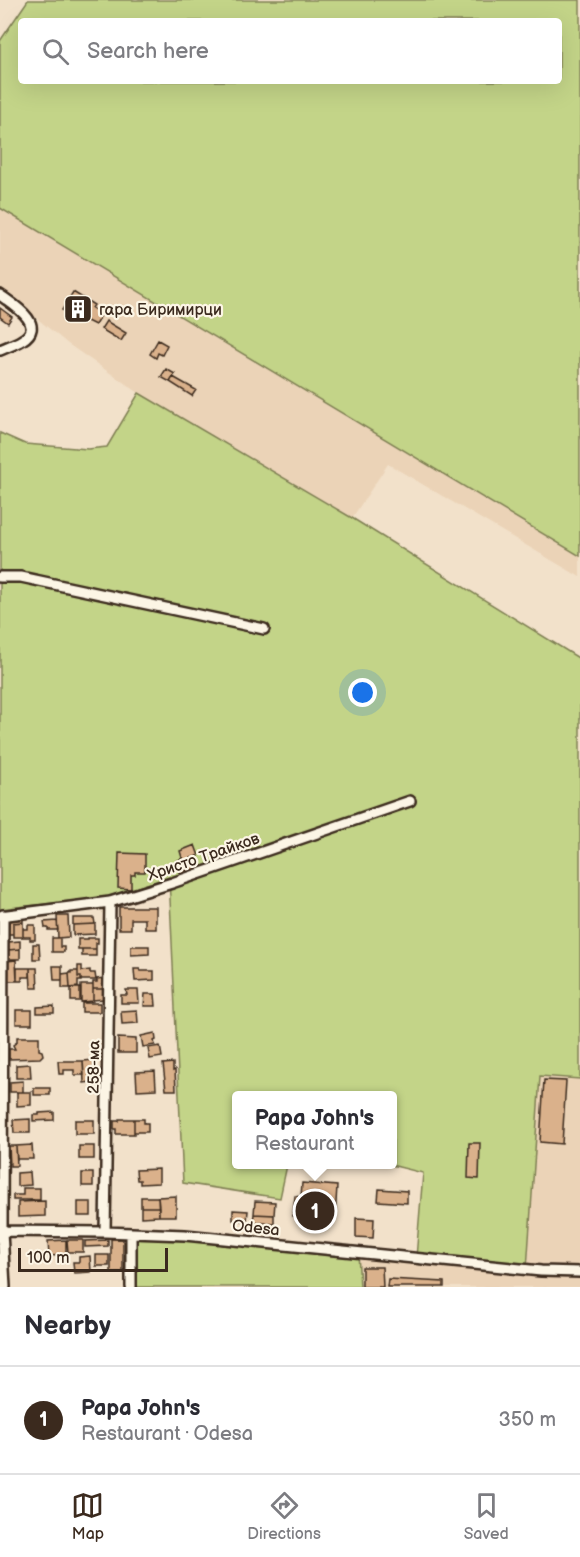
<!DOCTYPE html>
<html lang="en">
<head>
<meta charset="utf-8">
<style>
  body { margin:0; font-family:"Balsamiq Sans",sans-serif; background:#f2f2f3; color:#2b2b33 }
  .scale { position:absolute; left:18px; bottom:15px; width:150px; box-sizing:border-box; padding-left:6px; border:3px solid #3b2a1e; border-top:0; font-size:16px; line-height:21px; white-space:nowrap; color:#3b2a1e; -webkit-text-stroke:4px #fcf5e5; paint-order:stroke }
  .you { position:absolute; left:363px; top:693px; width:21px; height:21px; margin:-15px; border:4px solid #fff; border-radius:50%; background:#1a73e8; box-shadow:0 0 0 9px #1a73e833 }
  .badge { display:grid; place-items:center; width:39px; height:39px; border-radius:50%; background:#3b2a1e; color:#fff; font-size:20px; font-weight:700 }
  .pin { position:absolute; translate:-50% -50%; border:3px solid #fff; box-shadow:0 2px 6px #0006 }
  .popup { position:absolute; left:232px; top:1091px; width:165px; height:78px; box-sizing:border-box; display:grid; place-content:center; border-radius:6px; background:#fff; filter:drop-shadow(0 2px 4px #0005); font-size:20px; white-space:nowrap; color:#7c7c81 }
  .popup b { font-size:22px; color:#2b2b33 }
  .popup::after { content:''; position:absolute; left:50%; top:100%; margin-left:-12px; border:12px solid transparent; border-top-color:#fff }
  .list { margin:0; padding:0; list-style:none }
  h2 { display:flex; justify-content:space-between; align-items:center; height:78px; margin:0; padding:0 24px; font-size:26px }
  h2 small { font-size:20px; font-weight:400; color:#7c7c81 }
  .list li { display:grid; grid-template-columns:39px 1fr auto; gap:18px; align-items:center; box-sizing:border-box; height:108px; padding:0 24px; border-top:2px solid #e1e1e2 }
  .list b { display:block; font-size:22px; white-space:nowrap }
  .list p { margin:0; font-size:20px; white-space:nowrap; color:#7c7c81 }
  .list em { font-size:20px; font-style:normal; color:#7c7c81 }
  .icon { flex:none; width:33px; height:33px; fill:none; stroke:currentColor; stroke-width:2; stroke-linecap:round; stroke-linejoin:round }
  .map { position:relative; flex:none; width:580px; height:1287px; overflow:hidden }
  .search { position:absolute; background:#fff; box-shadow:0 6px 24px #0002; left:18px; right:18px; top:18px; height:66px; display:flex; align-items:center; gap:15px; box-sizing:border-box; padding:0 21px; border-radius:6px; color:#7c7c81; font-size:22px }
  .sheet { height:186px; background:#fff }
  nav { display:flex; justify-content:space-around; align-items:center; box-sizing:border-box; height:84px; border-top:2px solid #e1e1e2; background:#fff; font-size:16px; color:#7c7c81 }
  nav a { display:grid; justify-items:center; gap:3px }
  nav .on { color:#3b2a1e }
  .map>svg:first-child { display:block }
  .built { fill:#ebd3b7 }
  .green { fill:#c3d488; stroke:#7f7f53; stroke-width:1.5; fill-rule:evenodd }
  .building { fill:#dab18b; stroke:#3b2a1e; stroke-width:1.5 }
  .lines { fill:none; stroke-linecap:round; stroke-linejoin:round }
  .minor-casing { stroke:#3b2a1e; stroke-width:14 }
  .minor { stroke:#fcf5e5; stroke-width:9 }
  .labels { text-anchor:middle; stroke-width:4.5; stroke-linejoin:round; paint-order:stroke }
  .poi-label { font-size:16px; fill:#3b2a1e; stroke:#fcf5e5; text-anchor:start }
  .street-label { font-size:16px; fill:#3b2a1e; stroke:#fcf5e5 }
</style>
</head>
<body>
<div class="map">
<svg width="580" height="1287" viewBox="0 0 580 1287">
  <rect width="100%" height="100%" fill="#f2e1ca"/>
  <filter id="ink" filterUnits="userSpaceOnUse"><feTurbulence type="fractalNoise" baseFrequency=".0167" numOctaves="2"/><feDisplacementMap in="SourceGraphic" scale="12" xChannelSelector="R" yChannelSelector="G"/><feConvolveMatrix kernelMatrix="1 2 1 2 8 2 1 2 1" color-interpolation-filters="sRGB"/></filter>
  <g filter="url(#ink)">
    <path class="built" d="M 0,208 L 580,556 L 580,577 L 388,464 L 352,518 L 139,393 L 68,344 L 0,288 Z
      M 540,1076 L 580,1079 L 580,1287 L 360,1287 L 358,1252 L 527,1269 Z"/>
    <path class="green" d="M 28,0 L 580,0 L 580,556 L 0,208 L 0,41 ZM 21,21 L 559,21 L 559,81 L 21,81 Z
      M 139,393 L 352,518 L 580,659 L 580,1079 L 540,1076 L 527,1269 L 416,1258 L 423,1173 L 391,1165 L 393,1164 L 393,1096 L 237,1096 L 237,1164 L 287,1165 L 280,1198 L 183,1183 L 169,877 L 107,897 L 0,909 L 0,433 L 25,444 L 88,449 L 107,447 Z
      M 131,1233 L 358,1252 L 360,1287 L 131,1287 Z"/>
    <path class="building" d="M 73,292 L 94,305 L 92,308 L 102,314 L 95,325 L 85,320 L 84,322 L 62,310 Z
      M 0,308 L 12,317 L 8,323 L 0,317 Z
      M 106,321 L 126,333 L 121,341 L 101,329 Z
      M 158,340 L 167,345 L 162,355 L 158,353 L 156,358 L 150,354 Z
      M 166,369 L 175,374 L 170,382 L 161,377 Z
      M 173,377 L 196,390 L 192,396 L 170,382 Z
      M 195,845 L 199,856 L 183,861 L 180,851 Z
      M 119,853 L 145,854 L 145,872 L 135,872 L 135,875 L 131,875 L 131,889 L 118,888 Z
      M 197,856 L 202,868 L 187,873 L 183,861 Z
      M 183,858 L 187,873 L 181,875 L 176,861 Z
      M 119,907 L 156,907 L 156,929 L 145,929 L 145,919 L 131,919 L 131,929 L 119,929 Z
      M 57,916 L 68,916 L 69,937 L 58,938 Z
      M 7,918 L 23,918 L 23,922 L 13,923 L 13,934 L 8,934 Z
      M 73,918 L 94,918 L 95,924 L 73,925 Z
      M 57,921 L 58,930 L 48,930 L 48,928 L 45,928 L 44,922 Z
      M 23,922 L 23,937 L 13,937 L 13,923 Z
      M 95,924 L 95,934 L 73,935 L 73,925 Z
      M 28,925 L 35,925 L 35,940 L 30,940 L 30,937 L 23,937 L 23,929 L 28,929 Z
      M 52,938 L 60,938 L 60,947 L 64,947 L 64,952 L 52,952 Z
      M 88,938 L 98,938 L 98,943 L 96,943 L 96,949 L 78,949 L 78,939 L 88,939 Z
      M 20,941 L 20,949 L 8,950 L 8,942 Z
      M 33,944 L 39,944 L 40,959 L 33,959 Z
      M 131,946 L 149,946 L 149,954 L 131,955 Z
      M 20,949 L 20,959 L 8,959 L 8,950 Z
      M 82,949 L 96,949 L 96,956 L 82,956 Z
      M 16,960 L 17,981 L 8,981 L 7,961 Z
      M 53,966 L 62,966 L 62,980 L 54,980 Z
      M 78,966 L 82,966 L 82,971 L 90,970 L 90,973 L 95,973 L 96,980 L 81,980 L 81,977 L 78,977 Z
      M 17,968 L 30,968 L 30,977 L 22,977 L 22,981 L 17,981 Z
      M 30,968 L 37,968 L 38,988 L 31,988 Z
      M 134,969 L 140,969 L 140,971 L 154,971 L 154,980 L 135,981 Z
      M 71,971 L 78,971 L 78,977 L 81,977 L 81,981 L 78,981 L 78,987 L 70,988 L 69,973 L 71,973 Z
      M 69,973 L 70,988 L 62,988 L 62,974 Z
      M 104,978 L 104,989 L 93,989 L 93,982 L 97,982 L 97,979 Z
      M 81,985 L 93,985 L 93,1001 L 81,1002 Z
      M 71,988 L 80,988 L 80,1001 L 71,1001 Z
      M 93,989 L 104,989 L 104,999 L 93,1000 Z
      M 126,990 L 138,990 L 139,1003 L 121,1003 L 121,995 L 127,995 Z
      M 145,994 L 155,994 L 156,1006 L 144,1006 Z
      M 82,1003 L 100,1003 L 100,1012 L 82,1012 Z
      M 54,1006 L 54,1013 L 37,1013 L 37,1007 Z
      M 16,1010 L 32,1010 L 32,1024 L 16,1024 Z
      M 137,1010 L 138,1023 L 122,1024 L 121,1011 Z
      M 155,1033 L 156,1040 L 154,1041 L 155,1045 L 143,1047 L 141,1036 Z
      M 17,1037 L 39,1037 L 39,1050 L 42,1051 L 43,1055 L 40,1058 L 9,1059 L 9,1049 L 15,1049 L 13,1045 L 17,1042 Z
      M 118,1038 L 136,1039 L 136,1053 L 118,1053 Z
      M 160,1046 L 162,1057 L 150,1059 L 148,1048 Z
      M 94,1060 L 94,1070 L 92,1070 L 92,1082 L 84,1083 L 83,1061 Z
      M 58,1061 L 83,1061 L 84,1075 L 74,1075 L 74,1070 L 64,1070 L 64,1074 L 59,1074 Z
      M 173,1063 L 173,1071 L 175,1070 L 176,1090 L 166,1090 L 163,1064 Z
      M 30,1064 L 31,1078 L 16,1078 L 16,1065 Z
      M 92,1070 L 101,1070 L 101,1082 L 92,1082 Z
      M 155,1071 L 156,1089 L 137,1090 L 136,1072 Z
      M 544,1080 L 566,1081 L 562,1144 L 540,1142 Z
      M 23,1081 L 23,1092 L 10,1092 L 10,1082 Z
      M 34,1088 L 50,1088 L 50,1095 L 34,1095 Z
      M 17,1092 L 31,1092 L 31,1105 L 17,1106 Z
      M 54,1112 L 54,1120 L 33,1121 L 33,1115 L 39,1115 L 39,1113 Z
      M 30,1119 L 30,1133 L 14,1133 L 13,1120 Z
      M 119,1119 L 134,1119 L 134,1134 L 116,1134 L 116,1129 L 114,1129 L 114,1121 L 119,1121 Z
      M 134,1119 L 144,1119 L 144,1123 L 148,1123 L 148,1132 L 134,1132 Z
      M 75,1120 L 94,1120 L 94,1134 L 75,1134 Z
      M 469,1143 L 480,1143 L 479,1179 L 468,1178 Z
      M 32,1145 L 33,1159 L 17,1159 L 16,1146 Z
      M 9,1146 L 16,1146 L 17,1166 L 10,1166 Z
      M 79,1146 L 94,1146 L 94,1159 L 79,1159 Z
      M 159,1169 L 159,1183 L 140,1184 L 140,1180 L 137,1180 L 136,1170 Z
      M 30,1172 L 31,1185 L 17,1186 L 17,1173 Z
      M 82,1173 L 93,1173 L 93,1186 L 82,1186 Z
      M 302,1183 L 337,1186 L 335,1219 L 293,1216 L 295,1196 L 301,1197 Z
      M 23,1188 L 40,1188 L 40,1200 L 13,1200 L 13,1195 L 23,1195 Z
      M 379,1189 L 407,1191 L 407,1203 L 378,1201 Z
      M 176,1196 L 176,1216 L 159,1216 L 158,1197 Z
      M 141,1197 L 158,1197 L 159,1207 L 141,1207 Z
      M 45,1201 L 45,1216 L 18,1217 L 18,1202 Z
      M 255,1201 L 275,1202 L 274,1215 L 254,1214 Z
      M 78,1202 L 91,1202 L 91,1216 L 78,1216 Z
      M 141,1207 L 159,1207 L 159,1216 L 141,1217 Z
      M 233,1210 L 248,1211 L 247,1221 L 233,1220 Z
      M 254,1214 L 274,1215 L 274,1224 L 253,1222 Z
      M 356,1218 L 374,1219 L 373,1238 L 356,1237 Z
      M 111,1239 L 123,1239 L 123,1272 L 111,1272 Z
      M 66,1240 L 66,1255 L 49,1256 L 48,1241 Z
      M 67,1240 L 83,1240 L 83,1252 L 68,1252 Z
      M 108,1240 L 108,1246 L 85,1247 L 85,1241 Z
      M 96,1255 L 109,1255 L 109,1266 L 96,1266 Z
      M 90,1256 L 91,1272 L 74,1273 L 73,1262 L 79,1262 L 79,1257 Z
      M 362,1267 L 382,1267 L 383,1287 L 362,1287 Z
      M 388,1279 L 444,1282 L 444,1287 L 387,1287 Z"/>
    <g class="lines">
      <g class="minor-casing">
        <path id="minor" d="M 0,295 C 12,304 48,325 22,340 C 16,344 7,347 0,350
          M 0,577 L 21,577 L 264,629
          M 3,915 L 2,1231 L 5,1287
          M 0,916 L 110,902 L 172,883 L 410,801
          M 0,1231 L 105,1232 L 185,1235 L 541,1271 L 580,1272
          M 105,1232 L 110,902
          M 131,1233 L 131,1287"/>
      </g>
      <use href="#minor" class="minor"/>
    </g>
  </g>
  <defs>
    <g id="building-square" transform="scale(1.5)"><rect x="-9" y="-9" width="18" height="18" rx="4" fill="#3b2a1e" stroke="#fcf5e5"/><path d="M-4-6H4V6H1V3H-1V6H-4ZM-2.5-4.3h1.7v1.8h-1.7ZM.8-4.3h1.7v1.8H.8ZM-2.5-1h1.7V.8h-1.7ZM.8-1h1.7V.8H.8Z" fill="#fff"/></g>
  </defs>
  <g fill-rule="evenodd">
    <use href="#building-square" x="78" y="309"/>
  </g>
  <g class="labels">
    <g class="poi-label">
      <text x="99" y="315">гара Биримирци</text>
    </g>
    <g class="street-label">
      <text transform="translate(203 856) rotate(-19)" y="6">Христо Трайков</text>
      <text transform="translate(93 1067) rotate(-89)" y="6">258-ма</text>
      <text transform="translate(256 1227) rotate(6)" y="6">Odesa</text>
    </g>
  </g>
</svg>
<div class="scale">100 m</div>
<div class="you"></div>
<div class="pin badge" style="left:315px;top:1211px">1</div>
<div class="popup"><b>Papa John's</b>Restaurant</div>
<div class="search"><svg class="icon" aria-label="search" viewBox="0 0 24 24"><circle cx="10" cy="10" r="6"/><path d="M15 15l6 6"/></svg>Search here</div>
</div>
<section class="sheet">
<h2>Nearby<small></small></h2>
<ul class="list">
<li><span class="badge">1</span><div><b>Papa John's</b><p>Restaurant · Odesa</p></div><em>350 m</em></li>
</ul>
</section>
<nav>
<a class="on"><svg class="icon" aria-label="map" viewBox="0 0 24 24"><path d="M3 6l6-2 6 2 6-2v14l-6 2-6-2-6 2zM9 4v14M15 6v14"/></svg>Map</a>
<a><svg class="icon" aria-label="directions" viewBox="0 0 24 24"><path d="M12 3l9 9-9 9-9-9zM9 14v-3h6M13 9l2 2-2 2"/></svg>Directions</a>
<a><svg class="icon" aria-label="saved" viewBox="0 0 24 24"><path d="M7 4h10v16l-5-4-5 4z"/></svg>Saved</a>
</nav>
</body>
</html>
